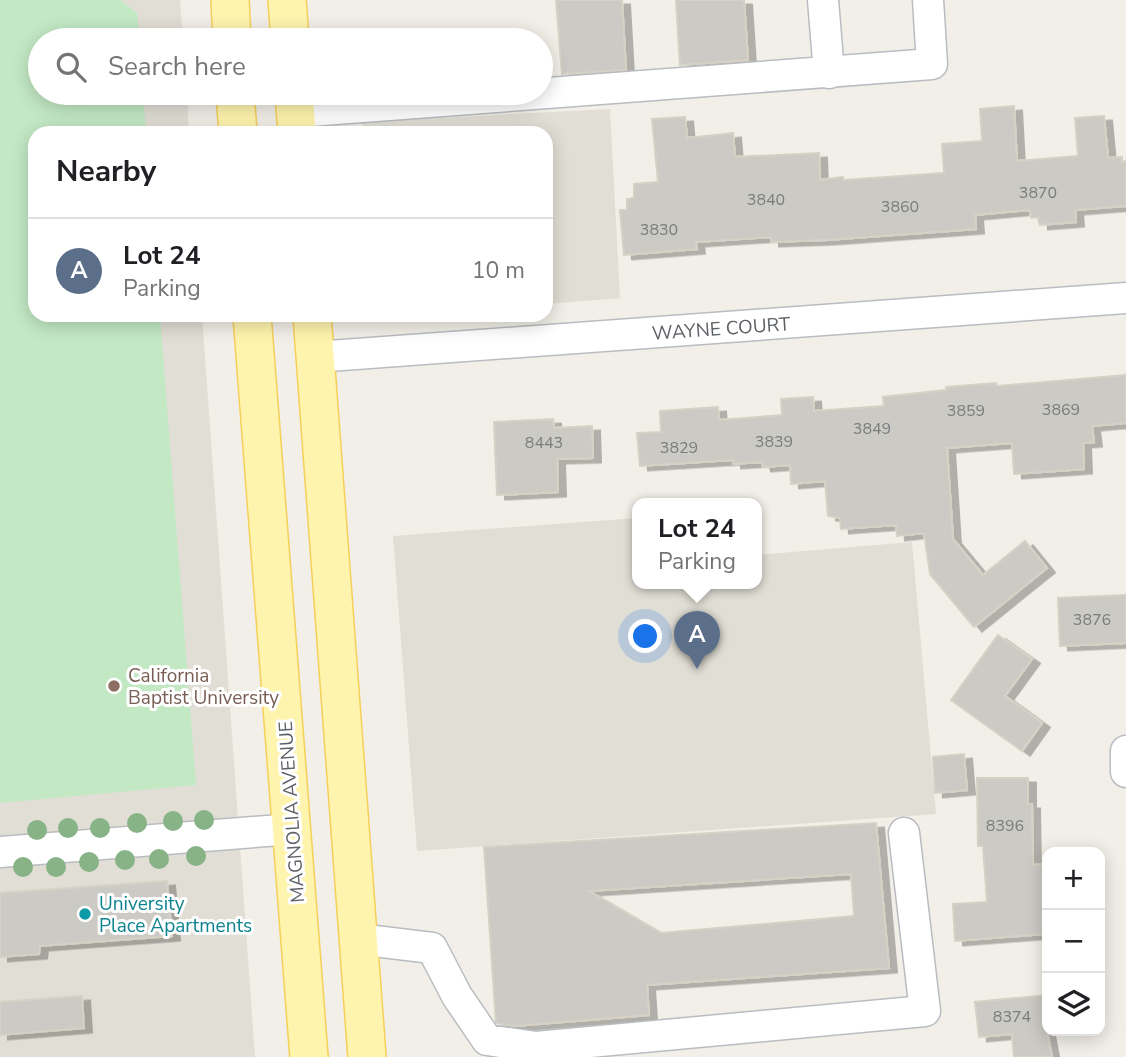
<!DOCTYPE html>
<html lang="en">
<head>
<meta charset="utf-8">
<style>
  body { margin:0; font-family:"Nunito Sans",sans-serif; background:#f6f6f6; color:#202124 }
  .controls { position:absolute; right:21px; bottom:21px; display:grid; overflow:hidden; border-radius:14px; box-shadow:0 4px 18px #0003 }
  .controls button { width:63px; height:63px; display:grid; place-items:center; padding:0; border:0; border-bottom:2px solid #e0e0e0; background:#fff; color:#202124; font:35px sans-serif }
  .you { position:absolute; left:646px; top:637px; width:24px; height:24px; margin:-18px; border:5px solid #fff; border-radius:50%; background:#1a73e8; box-shadow:0 0 0 10px #1a73e833 }
  .badge { display:grid; place-items:center; width:46px; height:46px; border-radius:50%; background:#0b8043; color:#fff; font-size:23px; font-weight:700 }
  .pin { position:absolute; translate:-50% -58px; filter:drop-shadow(0 2px 4px #0008) }
  .pin::after { content:''; position:absolute; top:37px; width:24px; height:21px; background:inherit; clip-path:polygon(0 0,100% 0,50% 100%) }
  .popup { position:absolute; left:632px; top:498px; width:130px; height:91px; box-sizing:border-box; display:grid; place-content:center; border-radius:14px; background:#fff; filter:drop-shadow(0 2px 5px #0005); font-size:23px; white-space:nowrap; color:#757577 }
  .popup b { font-size:26px; color:#202124 }
  .popup::after { content:''; position:absolute; left:50%; top:100%; margin-left:-14px; border:14px solid transparent; border-top-color:#fff }
  .list { margin:0; padding:0; list-style:none }
  h2 { display:flex; justify-content:space-between; align-items:center; height:91px; margin:0; padding:0 28px; font-size:30px }
  h2 small { font-size:23px; font-weight:400; color:#757577 }
  .list li { display:grid; grid-template-columns:46px 1fr auto; gap:21px; align-items:center; box-sizing:border-box; height:105px; padding:0 28px; border-top:2px solid #e0e0e0 }
  .list b { display:block; font-size:26px; white-space:nowrap }
  .list p { margin:0; font-size:23px; white-space:nowrap; color:#757577 }
  .list em { font-size:23px; font-style:normal; color:#757577 }
  .icon { flex:none; width:38px; height:38px; fill:none; stroke:currentColor; stroke-width:2; stroke-linecap:round; stroke-linejoin:round }
  .map { position:relative; flex:none; width:1126px; height:1057px; overflow:hidden }
  .search { position:absolute; background:#fff; box-shadow:0 4px 18px #0003; left:28px; top:28px; width:525px; height:77px; display:flex; align-items:center; gap:18px; box-sizing:border-box; padding:0 24px; border-radius:38px; color:#757577; font-size:26px }
  .panel { position:absolute; background:#fff; box-shadow:0 4px 18px #0003; left:28px; top:126px; width:525px; height:196px; border-radius:21px }
  .map>svg:first-child { display:block }
  .education { fill:#e1ded5 }
  .green { fill:#c3e9c4 }
  .building { fill:#cccac4; stroke:#d6d1c5; stroke-width:2; fill-rule:evenodd; filter:url(#shadow) }
  .lines { fill:none; stroke-linecap:round; stroke-linejoin:round }
  .minor-casing { stroke:#b9bcc0; stroke-width:33 }
  .major-casing { stroke:#f6cf5b; stroke-width:40 }
  .minor { stroke:#fff; stroke-width:30 }
  .major { stroke:#fff4ae; stroke-width:37 }
  .tree { fill:#87b387 }
  .education-dot { fill:#8d6e63; stroke:#fff; stroke-width:2.5 }
  .culture-dot { fill:#0f9aa8; stroke:#fff; stroke-width:2.5 }
  .labels { text-anchor:middle; stroke-width:6; stroke-linejoin:round; paint-order:stroke }
  .number-label { font-size:16px; fill:#7a7c7e }
  .street-label { font-size:19px; fill:#5e6267; stroke:#fff }
  .education-label { font-size:19px; fill:#785e54; stroke:#fff; text-anchor:start }
  .culture-label { font-size:19px; fill:#0d838f; stroke:#fff; text-anchor:start }
</style>
</head>
<body>
<div class="map">
<svg width="1126" height="1057" viewBox="0 0 1126 1057">
  <defs>
    <filter id="shadow"><feDropShadow dx="8" dy="4.5" stdDeviation="0" flood-color="#0004"/></filter>
  </defs>
  <rect width="100%" height="100%" fill="#f1efe7"/>
  <path class="education" d="M 0,0 L 180,0 L 183,40 L 40,40 L 40,93 L 187,93 L 189,133 L 35,133 L 35,315 L 202,315 L 255,1057 L 0,1057 Z
    M 610,109 L 620,298 L 546,304 L 546,133 L 363,133 L 362,122 Z
    M 637,518 L 638,583 L 756,583 L 757,555 L 912,542 L 936,814 L 417,851 L 393,536 Z"/>
  <path class="green" d="M 0,0 L 120,0 L 137,13 L 139,40 L 40,40 L 40,93 L 143,93 L 146,133 L 35,133 L 35,315 L 160,315 L 196,785 L 0,803 Z"/>
  <path class="building" d="M 556,0 L 622,0 L 626,70 L 562,74 Z
    M 676,0 L 744,0 L 748,60 L 680,65 Z
    M 1014,106 L 1017,161 L 1078,156 L 1075,118 L 1104,116 L 1108,158 L 1122,157 L 1122,162 L 1126,161 L 1126,206 L 1075,210 L 1076,222 L 1040,225 L 1039,217 L 1031,218 L 1030,210 L 975,215 L 976,229 L 827,240 L 771,242 L 771,237 L 696,242 L 697,249 L 624,255 L 620,210 L 627,210 L 627,199 L 634,198 L 634,184 L 658,182 L 652,119 L 685,117 L 687,138 L 733,133 L 735,157 L 819,153 L 820,180 L 843,177 L 843,180 L 944,173 L 942,144 L 982,141 L 980,109 Z
    M 1126,375 L 1126,423 L 1092,426 L 1094,442 L 1083,443 L 1084,469 L 1014,474 L 1012,443 L 947,448 L 953,539 L 983,575 L 1025,541 L 1047,568 L 974,627 L 930,574 L 924,533 L 897,536 L 896,525 L 841,529 L 840,518 L 828,516 L 825,481 L 791,484 L 790,465 L 763,467 L 762,462 L 733,464 L 733,460 L 640,466 L 637,433 L 661,432 L 660,411 L 718,407 L 719,420 L 782,415 L 781,399 L 813,397 L 814,411 L 884,406 L 883,397 L 946,390 L 946,387 L 996,383 L 997,386 Z
    M 553,419 L 554,428 L 592,426 L 593,458 L 557,459 L 558,492 L 497,495 L 494,422 Z
    M 1126,595 L 1126,643 L 1060,646 L 1058,598 Z
    M 998,635 L 1032,659 L 1005,696 L 1042,723 L 1022,751 L 951,700 Z
    M 964,754 L 967,790 L 935,793 L 933,757 Z
    M 977,778 L 1028,778 L 1028,804 L 1032,804 L 1033,865 L 1047,864 L 1044,934 L 955,941 L 953,904 L 987,902 L 983,846 L 978,846 Z
    M 876,823 L 889,968 L 647,985 L 649,1015 L 515,1026 L 496,1023 L 484,847 ZM 851,874 L 854,916 L 661,933 L 589,891 Z
    M 167,881 L 172,936 L 40,946 L 39,954 L 0,957 L 0,893 Z
    M 1047,995 L 1047,1031 L 1052,1057 L 1014,1057 L 1012,1034 L 979,1037 L 975,1002 Z
    M 82,996 L 84,1028 L 0,1035 L 0,1002 Z"/>
  <g class="lines">
    <g class="minor-casing">
      <path id="minor" d="M 823,0 L 829,73
        M 296,112 L 932,64 L 928,0
        M 315,357 L 1126,298
        M 1126,751 L 1126,772
        M 0,852 L 293,829
        M 358,939 L 432,948 L 457,996 L 487,1040 L 536,1047 L 925,1011 L 904,833"/>
    </g>
    <g class="major-casing">
      <path id="major" d="M 230,0 L 232,40
        M 287,0 L 290,40
        M 235,93 L 238,133
        M 294,93 L 297,133
        M 252,315 L 309,1057
        M 312,315 L 367,1057"/>
    </g>
    <use href="#minor" class="minor"/>
    <use href="#major" class="major"/>
  </g>
  <g class="tree">
    <circle cx="204" cy="820" r="10"/>
    <circle cx="173" cy="821" r="10"/>
    <circle cx="137" cy="823" r="10"/>
    <circle cx="68" cy="828" r="10"/>
    <circle cx="100" cy="828" r="10"/>
    <circle cx="37" cy="830" r="10"/>
    <circle cx="196" cy="856" r="10"/>
    <circle cx="159" cy="859" r="10"/>
    <circle cx="125" cy="860" r="10"/>
    <circle cx="89" cy="862" r="10"/>
    <circle cx="23" cy="867" r="10"/>
    <circle cx="56" cy="867" r="10"/>
  </g>
  <circle class="education-dot" cx="114" cy="686" r="7"/>
  <circle class="culture-dot" cx="85" cy="914" r="7"/>
  <g class="labels">
    <g class="number-label">
      <text x="1038" y="198">3870</text>
      <text x="766" y="205">3840</text>
      <text x="900" y="212">3860</text>
      <text x="659" y="235">3830</text>
      <text x="1061" y="415">3869</text>
      <text x="966" y="416">3859</text>
      <text x="872" y="434">3849</text>
      <text x="774" y="447">3839</text>
      <text x="544" y="448">8443</text>
      <text x="679" y="453">3829</text>
      <text x="1092" y="625">3876</text>
      <text x="1005" y="831">8396</text>
      <text x="1012" y="1022">8374</text>
    </g>
    <g class="street-label">
      <text transform="translate(721 328) rotate(-4)" y="7">WAYNE COURT</text>
      <text transform="translate(291 812) rotate(-94)" y="7">MAGNOLIA AVENUE</text>
    </g>
    <g class="education-label">
      <text x="128" y="682">California<tspan x="128" dy="22">Baptist University</tspan></text>
    </g>
    <g class="culture-label">
      <text x="99" y="910">University<tspan x="99" dy="22">Place Apartments</tspan></text>
    </g>
  </g>
</svg>
<div class="controls">
<button>+</button>
<button>−</button>
<button><svg class="icon" aria-label="layers" viewBox="0 0 24 24"><path d="M12 4l9 5-9 5-9-5zM3 14l9 5 9-5"/></svg></button>
</div>
<div class="you"></div>
<div class="pin badge" style="left:697px;top:669px;background:#5c6f8a">A</div>
<div class="popup"><b>Lot 24</b>Parking</div>
<div class="search"><svg class="icon" aria-label="search" viewBox="0 0 24 24"><circle cx="10" cy="10" r="6"/><path d="M15 15l6 6"/></svg>Search here</div>
<section class="panel">
<h2>Nearby<small></small></h2>
<ul class="list">
<li><span class="badge" style="background:#5c6f8a">A</span><div><b>Lot 24</b><p>Parking</p></div><em>10 m</em></li>
</ul>
</section>
</div>
</body>
</html>
